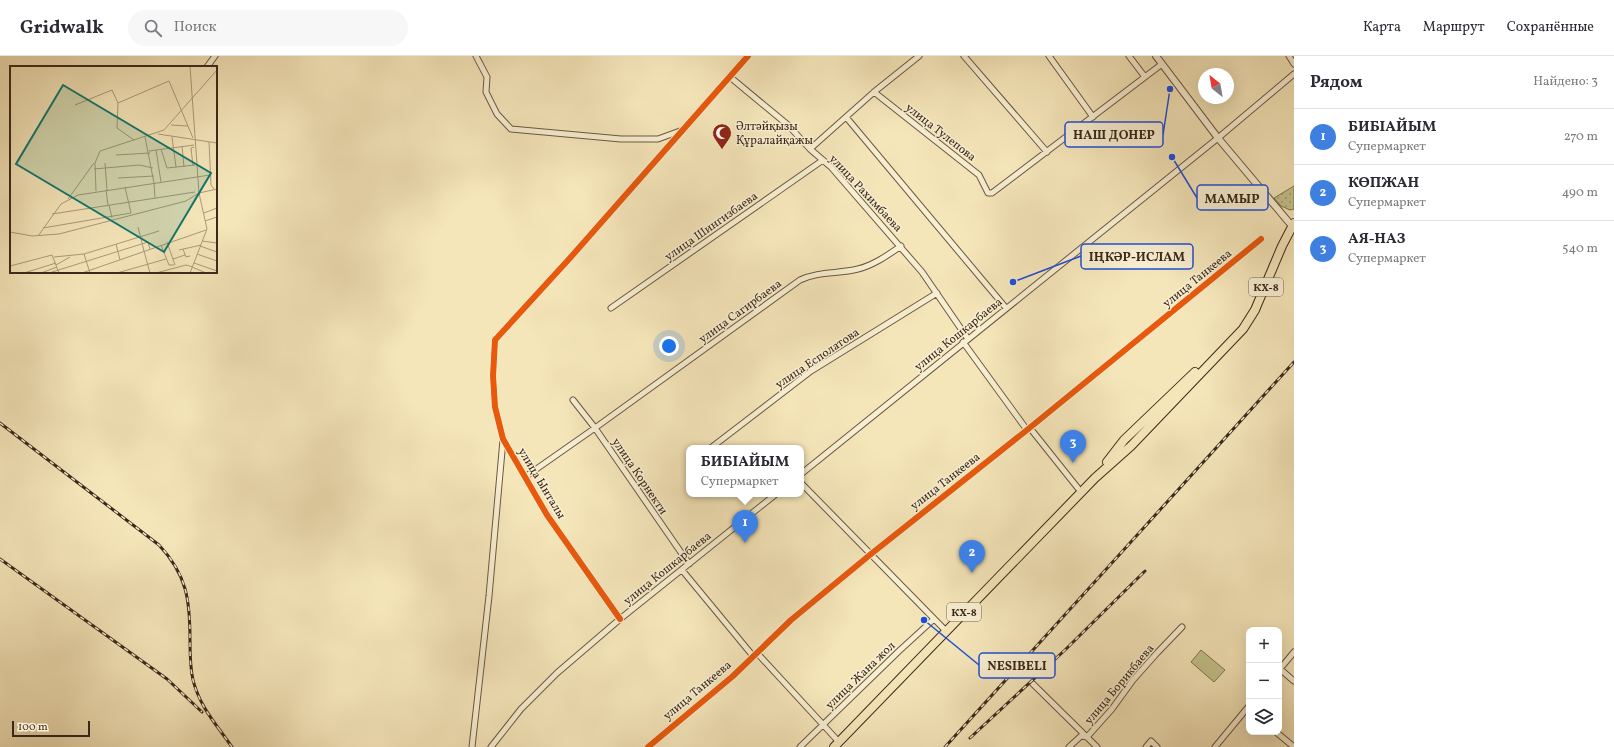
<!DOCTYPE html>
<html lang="ru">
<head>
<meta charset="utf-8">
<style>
  body { margin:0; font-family:Vollkorn,serif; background:#f7f7f7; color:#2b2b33 }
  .controls { position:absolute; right:12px; bottom:12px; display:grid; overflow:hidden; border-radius:8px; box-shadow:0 4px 16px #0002 }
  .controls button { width:36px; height:36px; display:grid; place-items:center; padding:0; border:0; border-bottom:1px solid #e1e1e2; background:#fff; color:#2b2b33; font:20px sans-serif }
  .compass { position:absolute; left:1198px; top:12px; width:36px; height:36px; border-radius:50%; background:#fff; box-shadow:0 4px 16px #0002; rotate:329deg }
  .scale { position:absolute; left:12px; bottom:10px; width:78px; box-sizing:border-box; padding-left:4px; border:2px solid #3b281a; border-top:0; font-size:11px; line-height:14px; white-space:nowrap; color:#3b281a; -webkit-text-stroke:3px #f8efd2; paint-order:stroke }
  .you { position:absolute; left:669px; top:290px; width:14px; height:14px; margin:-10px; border:3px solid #fff; border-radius:50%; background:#1a73e8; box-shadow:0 0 0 6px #1a73e833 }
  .badge { display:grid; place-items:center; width:26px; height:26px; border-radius:50%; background:#1a73e8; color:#fff; font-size:13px; font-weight:700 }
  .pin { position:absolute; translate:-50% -33px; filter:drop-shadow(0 1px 2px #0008) }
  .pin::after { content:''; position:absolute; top:21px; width:14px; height:12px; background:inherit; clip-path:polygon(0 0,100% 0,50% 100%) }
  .popup { position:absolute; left:686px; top:389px; width:118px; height:52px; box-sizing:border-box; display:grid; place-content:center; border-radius:8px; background:#fff; filter:drop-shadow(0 1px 3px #0005); font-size:13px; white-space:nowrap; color:#7c7c81 }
  .popup b { font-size:15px; color:#2b2b33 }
  .popup::after { content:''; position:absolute; left:50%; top:100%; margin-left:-8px; border:8px solid transparent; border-top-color:#fff }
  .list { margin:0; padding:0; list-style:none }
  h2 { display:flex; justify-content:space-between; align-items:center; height:52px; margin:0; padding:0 16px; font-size:17px }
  h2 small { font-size:13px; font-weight:400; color:#7c7c81 }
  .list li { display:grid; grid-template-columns:26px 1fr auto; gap:12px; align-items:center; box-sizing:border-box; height:56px; padding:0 16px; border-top:1px solid #e1e1e2 }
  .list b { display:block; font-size:15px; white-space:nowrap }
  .list p { margin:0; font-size:13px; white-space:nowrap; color:#7c7c81 }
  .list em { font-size:13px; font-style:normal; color:#7c7c81 }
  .icon { flex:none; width:22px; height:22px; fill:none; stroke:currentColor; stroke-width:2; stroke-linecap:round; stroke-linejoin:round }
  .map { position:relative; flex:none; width:1294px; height:691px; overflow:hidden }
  header { display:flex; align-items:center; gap:24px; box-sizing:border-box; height:56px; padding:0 20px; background:#fff; border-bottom:1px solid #e1e1e2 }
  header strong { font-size:19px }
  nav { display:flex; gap:22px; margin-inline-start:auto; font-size:14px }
  .search { width:280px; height:36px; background:#f7f7f7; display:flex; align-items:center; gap:10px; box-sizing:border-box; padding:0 14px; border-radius:22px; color:#7c7c81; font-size:15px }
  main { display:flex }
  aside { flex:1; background:#fff }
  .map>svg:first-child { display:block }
  .grass { fill:url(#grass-dots); stroke:#807652 }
  .garden { fill:#c4c38b; stroke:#807652 }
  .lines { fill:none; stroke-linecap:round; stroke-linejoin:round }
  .minor-casing { stroke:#6a5842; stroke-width:7 }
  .tertiary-casing { stroke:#6a5842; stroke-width:8 }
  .primary-casing { stroke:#3b281a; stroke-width:10 }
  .minor { stroke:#f8efd2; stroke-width:5 }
  .tertiary { stroke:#f8efd2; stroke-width:6 }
  .primary { stroke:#f5e6ba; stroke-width:8 }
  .rail-casing { stroke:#3b281a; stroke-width:3 }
  .rail { stroke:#f8efd2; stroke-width:1.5; stroke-dasharray:4.5; stroke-linecap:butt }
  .cycleway-casing { stroke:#f8efd2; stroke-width:8 }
  .cycleway { stroke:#e8590c; stroke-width:6 }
  .labels { text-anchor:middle; stroke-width:3; stroke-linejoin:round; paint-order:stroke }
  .shield { fill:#f8efd2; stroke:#746451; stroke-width:1 }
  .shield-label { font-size:11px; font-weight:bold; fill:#3b281a }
  .poi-label { font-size:12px; fill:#3b281a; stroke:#f8efd2; text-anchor:start }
  .street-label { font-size:12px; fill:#3b281a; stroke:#f8efd2 }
  .inset-road { fill:none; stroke:#ab9a7a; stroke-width:1 }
  .view { fill:#0f766e; fill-opacity:0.15; stroke:#0f766e; stroke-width:2 }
  .inset-edge { fill:none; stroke:#3b281a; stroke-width:2 }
  .leader { fill:none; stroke:#1d4ed8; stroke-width:1.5 }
  .callout-dot { fill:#1d4ed8; stroke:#f8efd2; stroke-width:1.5 }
  .callout { fill:#f8efd2; stroke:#1d4ed8; stroke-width:1.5 }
  .callout-label { font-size:13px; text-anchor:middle; font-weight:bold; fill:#3b281a }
</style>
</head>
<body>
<header>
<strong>Gridwalk</strong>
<div class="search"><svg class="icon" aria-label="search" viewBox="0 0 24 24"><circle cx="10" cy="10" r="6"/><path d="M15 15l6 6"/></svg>Поиск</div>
<nav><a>Карта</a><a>Маршрут</a><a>Сохранённые</a></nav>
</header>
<main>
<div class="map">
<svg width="1294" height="691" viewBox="0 0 1294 691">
  <defs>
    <pattern id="grass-dots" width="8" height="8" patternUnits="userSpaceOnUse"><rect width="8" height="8" fill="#c4c38b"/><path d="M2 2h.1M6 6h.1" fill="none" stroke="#a09e71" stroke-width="1.8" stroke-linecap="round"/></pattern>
  </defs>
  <rect width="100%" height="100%" fill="#f5e6ba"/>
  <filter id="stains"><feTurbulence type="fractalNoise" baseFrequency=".005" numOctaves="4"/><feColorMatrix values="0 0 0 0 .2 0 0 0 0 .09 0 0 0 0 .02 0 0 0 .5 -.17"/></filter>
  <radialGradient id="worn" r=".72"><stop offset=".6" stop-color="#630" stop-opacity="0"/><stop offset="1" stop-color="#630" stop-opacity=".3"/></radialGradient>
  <path class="grass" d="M 1294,130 L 1294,153 L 1290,154 L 1281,150 L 1274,142 Z"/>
  <path class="garden" d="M 1201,594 L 1225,614 L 1214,626 L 1191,606 Z"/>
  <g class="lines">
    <g class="minor-casing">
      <path id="minor" d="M 476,0 L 487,21 L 486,36 L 497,58 L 511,73 L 621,83 L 658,83 L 680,75
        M 964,0 L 1047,96
        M 1049,0 L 1093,61
        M 1129,0 L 1145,21
        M 1289,0 L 1294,8
        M 207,11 L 215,0
        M 730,21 L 788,69 L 810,93 L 831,111 L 922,216 L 968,283
        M 874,36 L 974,115 L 979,119 L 988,137 L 992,137 L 1162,8
        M 846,61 L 1006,252
        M 810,93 L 874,36 L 919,0
        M 611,252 L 823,104
        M 963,286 L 1027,374
        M 573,344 L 595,372 L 689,508
        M 1030,372 L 1081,436
        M 712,391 L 811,315 L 937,237
        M 801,418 L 1218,82 L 1294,18
        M 525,421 L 595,372 L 800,224 C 819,215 838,218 858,213 C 874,209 888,199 901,190
        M 801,427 L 946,575
        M 682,514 L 753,600
        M 620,563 L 547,459 L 503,383 L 495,351 L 493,320 L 495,284 L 570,202 L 748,0
        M 757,597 L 839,686
        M 1280,613 L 1294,625
        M 1279,614 L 1294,596
        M 1033,628 L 1097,691
        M 1276,676 L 1294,691
        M 472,691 L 489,540 L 503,384
        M 491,691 L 521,653 L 557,617 L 620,563 L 776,438
        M 648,691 L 733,620 L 791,564 L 871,498 L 1027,374 L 1261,183
        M 800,691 L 899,595 L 934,563
        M 1069,691 L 1081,680 L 1087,681 L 1112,653 L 1133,624 L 1157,597 L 1182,571
        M 1146,691 L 1151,685 L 1157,691
        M 1215,691 L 1249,650"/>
    </g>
    <g class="tertiary-casing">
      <path id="tertiary" d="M 1156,0 L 1218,82 L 1292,170"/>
    </g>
    <g class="primary-casing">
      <path id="primary" d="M 1107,406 L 1124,384 L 1195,316
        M 834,691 L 1095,422 L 1131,390 L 1243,273 L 1255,254 L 1282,190 L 1294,167"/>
    </g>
    <use href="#minor" class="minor"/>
    <use href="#tertiary" class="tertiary"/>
    <use href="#primary" class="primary"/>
    <g class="rail-casing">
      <path id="rail" d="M 0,367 L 159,489 C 187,519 190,544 190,584 C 190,597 190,611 193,624 C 198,644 209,660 222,677
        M 0,503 L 167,623 L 202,656
        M 219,673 L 232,691
        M 970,682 L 1065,594 L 1145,515
        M 945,691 L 1294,306"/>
    </g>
    <use href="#rail" class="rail"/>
    <g class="cycleway-casing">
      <path id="cycleway" d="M 620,563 L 547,459 L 503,383 L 495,351 L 493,320 L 495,284 L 570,202 L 748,0
        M 648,691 L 733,620 L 791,564 L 871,498 L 1027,374 L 1261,183"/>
    </g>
    <use href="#cycleway" class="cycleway"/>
  </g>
  <defs>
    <g id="mosque-pin" transform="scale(1)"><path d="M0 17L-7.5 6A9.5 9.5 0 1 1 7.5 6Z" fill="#8f2418" stroke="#f8efd2"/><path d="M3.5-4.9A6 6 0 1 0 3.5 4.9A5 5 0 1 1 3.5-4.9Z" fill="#fff"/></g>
  </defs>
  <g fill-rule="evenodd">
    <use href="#mosque-pin" x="722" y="77"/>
  </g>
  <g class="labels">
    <g class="shield">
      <rect x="1249" y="222" width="34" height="18" rx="3"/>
      <rect x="947" y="547" width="34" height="18" rx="3"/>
    </g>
    <g class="shield-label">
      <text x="1266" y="235">КХ-8</text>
      <text x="964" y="560">КХ-8</text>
    </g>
    <g class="poi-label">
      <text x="736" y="74">Әлтәйқызы<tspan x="736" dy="14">Құралайқажы</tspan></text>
    </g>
    <g class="street-label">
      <text transform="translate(941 76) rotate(38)" y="4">улица Тулепова</text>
      <text transform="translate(866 137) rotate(47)" y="4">улица Рахимбаева</text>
      <text transform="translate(711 170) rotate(-35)" y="4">улица Шингизбаева</text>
      <text transform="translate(1197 222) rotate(-39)" y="4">улица Танкеева</text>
      <text transform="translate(740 255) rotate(-36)" y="4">улица Сагирбаева</text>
      <text transform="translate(958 278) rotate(-39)" y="4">улица Кошкарбаева</text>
      <text transform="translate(817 302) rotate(-34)" y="4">улица Есполатова</text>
      <text transform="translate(640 420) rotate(56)" y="4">улица Корнекти</text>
      <text transform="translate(945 425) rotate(-38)" y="4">улица Танкеева</text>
      <text transform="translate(542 427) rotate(59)" y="4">улица Ынталы</text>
      <text transform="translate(667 512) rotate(-39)" y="4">улица Кошкарбаева</text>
      <text transform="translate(860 619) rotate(-44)" y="4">улица Жана жол</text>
      <text transform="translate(1119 628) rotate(-50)" y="4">улица Борикбаева</text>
      <text transform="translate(697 634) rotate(-40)" y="4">улица Танкеева</text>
    </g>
  </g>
  <g transform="translate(10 10)">
    <rect width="207" height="207" fill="#f5e6ba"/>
    <path class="inset-road" d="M 180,0 L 189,127M 108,37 L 159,15 L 183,72M 65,39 L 102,24 L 108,37 L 107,62 L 124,74M 161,59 L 178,60M 148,68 L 207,77M 135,71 L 144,117M 162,71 L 166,101M 199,76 L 201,119 L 204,123M 172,80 L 174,101M 151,83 L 157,102 L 185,99M 146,84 L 151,116M 139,85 L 184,79M 106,89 L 140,87M 95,97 L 97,124M 183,100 L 181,82 L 184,81M 84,103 L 129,99 L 143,102M 108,112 L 144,110M 144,117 L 145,132M 115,121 L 121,147M 96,124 L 98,139M 86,125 L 85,97 L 90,85 L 154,64 L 207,4M 58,133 L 84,97M 99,139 L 102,152M 194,147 L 207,142M 42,148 L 185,126M 195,155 L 207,151M 128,161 L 134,185M 33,162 L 121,147M 0,166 L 22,170 L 49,168 L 176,135 L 189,127 L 207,123M 28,170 L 51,138 L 68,129 L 200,109M 192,175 L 207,177M 157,176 L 165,199M 106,178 L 110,194M 151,179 L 159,199 L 164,199M 190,180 L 207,186M 173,183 L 176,191 L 180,190M 169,184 L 191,179M 134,185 L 140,207M 74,188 L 80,207M 187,188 L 207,195M 44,191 L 74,188 L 149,165M 163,193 L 175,189M 184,197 L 207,205M 46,199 L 60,191M 0,200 L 42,189 L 49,207M 182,201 L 196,207M 14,207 L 46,197M 31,207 L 47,201M 39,207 L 138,176 L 140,183M 72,207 L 196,164M 107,207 L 156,193M 146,207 L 176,199 L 183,201M 180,207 L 197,163 L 189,127"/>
    <path class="view" d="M 53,19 L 201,107 L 154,186 L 6,98 Z"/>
    <rect width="207" height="207" class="inset-edge"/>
  </g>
  <path class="leader" d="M1170 33L1163 79M1172 101L1197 142M1013 226L1081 200M924 564L979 609"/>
  <g class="callout-dot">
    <circle cx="1170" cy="33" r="4"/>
    <circle cx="1172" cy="101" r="4"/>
    <circle cx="1013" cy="226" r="4"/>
    <circle cx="924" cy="564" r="4"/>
  </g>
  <g class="callout">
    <rect x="1065" y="66" width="98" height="25" rx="4"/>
    <rect x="1197" y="129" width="71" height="25" rx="4"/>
    <rect x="1081" y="188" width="112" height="25" rx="4"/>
    <rect x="979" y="597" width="76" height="25" rx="4"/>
  </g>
  <g class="callout-label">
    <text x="1114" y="83">НАШ ДОНЕР</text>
    <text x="1232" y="147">МАМЫР</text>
    <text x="1137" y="205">ІҢКӘР-ИСЛАМ</text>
    <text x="1017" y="614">NESIBELI</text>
  </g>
  <rect width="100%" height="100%" filter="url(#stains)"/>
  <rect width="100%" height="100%" fill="url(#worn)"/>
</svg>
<div class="controls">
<button>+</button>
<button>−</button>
<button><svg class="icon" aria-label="layers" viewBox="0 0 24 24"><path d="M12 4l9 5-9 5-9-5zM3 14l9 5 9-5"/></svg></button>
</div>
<svg class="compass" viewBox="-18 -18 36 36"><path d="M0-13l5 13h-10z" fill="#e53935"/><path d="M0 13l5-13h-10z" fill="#7c7c81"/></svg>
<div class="scale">100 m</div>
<div class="you"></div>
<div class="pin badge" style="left:745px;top:487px;background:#3f7fe0">1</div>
<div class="popup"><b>БИБІАЙЫМ</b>Супермаркет</div>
<div class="pin badge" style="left:972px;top:517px;background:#3f7fe0">2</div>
<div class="pin badge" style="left:1073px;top:407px;background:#3f7fe0">3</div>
</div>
<aside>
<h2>Рядом<small>Найдено: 3</small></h2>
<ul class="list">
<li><span class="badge" style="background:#3f7fe0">1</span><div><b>БИБІАЙЫМ</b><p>Супермаркет</p></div><em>270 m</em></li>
<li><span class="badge" style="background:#3f7fe0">2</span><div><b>КӨПЖАН</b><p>Супермаркет</p></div><em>490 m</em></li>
<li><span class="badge" style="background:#3f7fe0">3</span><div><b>АЯ-НАЗ</b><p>Супермаркет</p></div><em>540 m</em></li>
</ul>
</aside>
</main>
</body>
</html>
